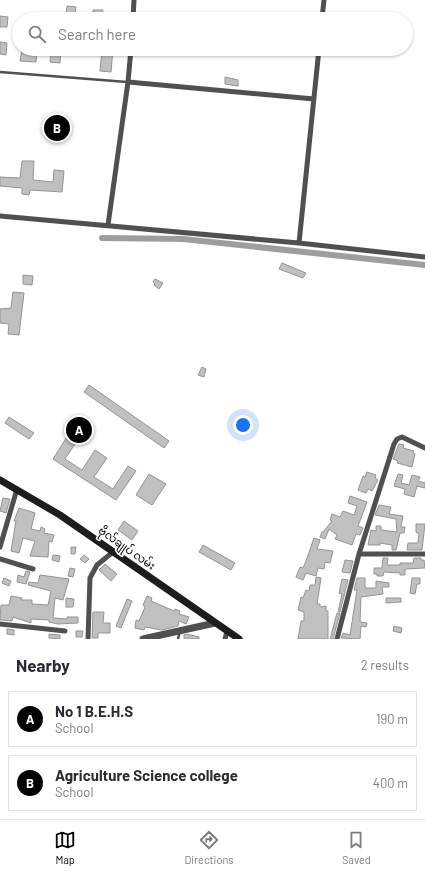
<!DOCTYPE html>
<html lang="en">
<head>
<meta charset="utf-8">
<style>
  body { margin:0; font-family:Barlow,"Noto Sans Myanmar",sans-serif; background:#f2f2f3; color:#2b2b33 }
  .you { position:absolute; left:243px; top:425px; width:14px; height:14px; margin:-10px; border:3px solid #fff; border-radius:50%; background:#1a73e8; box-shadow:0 0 0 6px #1a73e833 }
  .badge { display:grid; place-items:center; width:26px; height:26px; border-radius:50%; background:#000; color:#fff; font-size:13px; font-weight:700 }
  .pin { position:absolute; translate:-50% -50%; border:2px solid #fff; box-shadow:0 1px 4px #0006 }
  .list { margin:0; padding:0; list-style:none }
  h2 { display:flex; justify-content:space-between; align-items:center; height:52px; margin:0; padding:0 16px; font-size:17px }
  h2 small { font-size:13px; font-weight:400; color:#7c7c81 }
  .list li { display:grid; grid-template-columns:26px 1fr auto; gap:12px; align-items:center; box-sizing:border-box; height:56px; margin:0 8px 8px; padding:0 8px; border:1px solid #e1e1e2; border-radius:0px }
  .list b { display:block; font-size:15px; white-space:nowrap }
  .list p { margin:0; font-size:13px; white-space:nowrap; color:#7c7c81 }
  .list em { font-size:13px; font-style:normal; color:#7c7c81 }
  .icon { flex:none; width:22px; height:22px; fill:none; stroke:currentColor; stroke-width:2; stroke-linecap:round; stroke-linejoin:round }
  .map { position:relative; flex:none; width:425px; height:639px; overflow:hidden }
  .search { position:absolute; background:#fff; box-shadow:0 1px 3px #0004; left:12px; right:12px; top:12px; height:44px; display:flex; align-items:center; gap:10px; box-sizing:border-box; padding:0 14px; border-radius:22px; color:#7c7c81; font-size:15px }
  .sheet { height:180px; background:#fff }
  nav { display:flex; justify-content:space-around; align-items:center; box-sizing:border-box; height:56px; border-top:1px solid #e1e1e2; background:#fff; font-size:11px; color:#7c7c81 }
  nav a { display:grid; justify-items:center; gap:2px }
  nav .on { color:#000 }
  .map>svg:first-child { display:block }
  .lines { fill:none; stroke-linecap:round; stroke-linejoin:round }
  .canal { stroke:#9e9e9e; stroke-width:6 }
  .building { fill:#c0c0c0; stroke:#949494 }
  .service { stroke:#505050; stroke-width:2.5 }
  .minor { stroke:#505050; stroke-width:5 }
  .tertiary { stroke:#505050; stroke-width:7 }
  .secondary { stroke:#1d1d1d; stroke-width:7 }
  .labels { text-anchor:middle; stroke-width:3; stroke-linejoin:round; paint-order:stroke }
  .street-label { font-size:11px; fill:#000; stroke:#fff }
</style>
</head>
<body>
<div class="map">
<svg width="425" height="639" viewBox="0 0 425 639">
  <rect width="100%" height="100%" fill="#fff"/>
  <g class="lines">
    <path class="canal" d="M 102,238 L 183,239 L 425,265"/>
  </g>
  <path class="building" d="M 67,6 L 76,7 L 75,14 L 66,13 Z
    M 93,10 L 103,10 L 102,17 L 92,16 Z
    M 0,16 L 8,17 L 7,27 L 0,27 Z
    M 0,42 L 7,43 L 6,55 L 0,54 Z
    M 22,49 L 37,49 L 36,62 L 20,61 Z
    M 51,49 L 61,49 L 60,63 L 50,62 Z
    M 102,49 L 113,49 L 111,72 L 100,71 Z
    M 225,77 L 238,80 L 238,86 L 225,84 Z
    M 22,161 L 34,161 L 33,180 L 53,182 L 54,170 L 64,171 L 62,192 L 30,190 L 29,195 L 22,194 L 22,188 L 0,186 L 0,177 L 20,178 Z
    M 282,263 L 306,273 L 303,278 L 279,269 Z
    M 23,275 L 33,276 L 32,285 L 23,284 Z
    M 155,279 L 163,283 L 159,289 L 154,285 L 155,284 L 153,282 Z
    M 13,292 L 24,293 L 19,335 L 8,334 L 9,324 L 0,323 L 0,309 L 11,308 Z
    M 202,367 L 206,369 L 204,377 L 198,375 Z
    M 89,385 L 169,441 L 164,448 L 84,392 Z
    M 9,417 L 34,433 L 29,439 L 5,423 Z
    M 72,429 L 81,435 L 65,459 L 82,470 L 95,450 L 107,458 L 94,477 L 113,489 L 128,466 L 136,471 L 116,500 L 53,459 Z
    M 399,444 L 404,445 L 403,448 L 414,451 L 413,453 L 415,454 L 412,467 L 397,463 L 398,461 L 393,459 Z
    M 367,472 L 376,475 L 375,478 L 378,480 L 372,491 L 368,489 L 366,493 L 358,490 L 363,476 L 365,477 Z
    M 149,474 L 166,484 L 152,505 L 136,495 Z
    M 398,474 L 403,475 L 401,483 L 409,485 L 412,475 L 420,477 L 418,481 L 425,483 L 425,488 L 417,486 L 414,497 L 404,494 L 405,489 L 394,486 Z
    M 350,496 L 367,502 L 358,526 L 363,528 L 360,535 L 356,534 L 352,545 L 335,539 L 337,535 L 329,529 L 325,539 L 320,537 L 322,532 L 323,532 L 332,521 L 330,520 L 332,514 L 340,517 L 343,511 L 354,515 L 357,506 L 348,503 Z
    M 3,498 L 10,499 L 6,513 L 0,511 Z
    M 379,505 L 391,507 L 389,514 L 403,516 L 401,527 L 405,527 L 404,533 L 400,533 L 396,550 L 392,550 L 392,545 L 380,543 L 380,545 L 368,545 L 371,530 L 376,531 L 376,526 L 381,526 L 381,530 L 397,532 L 396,519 L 375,515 Z
    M 19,508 L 35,513 L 31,529 L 40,531 L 41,527 L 45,529 L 44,533 L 54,535 L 52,542 L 49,541 L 48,557 L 30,556 L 35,541 L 23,538 L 19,553 L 11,551 L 16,521 L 14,521 Z
    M 124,521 L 138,531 L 132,540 L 118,530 Z
    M 416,524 L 425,524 L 422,550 L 407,550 L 408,543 L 418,543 L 419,534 L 416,532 Z
    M 314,538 L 320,540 L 317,549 L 333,551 L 330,563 L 325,562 L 324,569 L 318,568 L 316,576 L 306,573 L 303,580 L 296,577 L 300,567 L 303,568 L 306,561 Z
    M 203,545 L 235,563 L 231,570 L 199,552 Z
    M 71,547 L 76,547 L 75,554 L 71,554 Z
    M 53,555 L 60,556 L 59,562 L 52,560 Z
    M 84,555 L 89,559 L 85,563 L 80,559 Z
    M 383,558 L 388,558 L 387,565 L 400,565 L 400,563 L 413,563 L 414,558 L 421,558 L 421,560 L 424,560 L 425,568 L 405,569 L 405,575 L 400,575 L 400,573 L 384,572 L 383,576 L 377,576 L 377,574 L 374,574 L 374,568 L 382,568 Z
    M 345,560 L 353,561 L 350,573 L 342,572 Z
    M 105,564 L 117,574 L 111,581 L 99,570 Z
    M 70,568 L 75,569 L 73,577 L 68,576 Z
    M 26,571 L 30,572 L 26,584 L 17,582 L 18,575 L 24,577 Z
    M 40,575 L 69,579 L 63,600 L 55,598 L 53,618 L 67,619 L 67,617 L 78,617 L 78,623 L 58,624 L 49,622 L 49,620 L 31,619 L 31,623 L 13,617 L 12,621 L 0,620 L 1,605 L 9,605 L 11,596 L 22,598 L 21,600 L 32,600 L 32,604 L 48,605 L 51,591 L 28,585 L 29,582 L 38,583 Z
    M 316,577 L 321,578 L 317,604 L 320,604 L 320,607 L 326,606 L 326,611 L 328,611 L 328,639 L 298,639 L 301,621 L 304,621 L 304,612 L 298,610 L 301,597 L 303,598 L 306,590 L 309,591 L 310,585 L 315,585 Z
    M 4,578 L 11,581 L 9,586 L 2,583 Z
    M 357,578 L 365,578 L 365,586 L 366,588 L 376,588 L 376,581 L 389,583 L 389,587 L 382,587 L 383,594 L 361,597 L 360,622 L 367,623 L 366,627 L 361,626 L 360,639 L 341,638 L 343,633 L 350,635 L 357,590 L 354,590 Z
    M 412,578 L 420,578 L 420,584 L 417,584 L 415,594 L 410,593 Z
    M 342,579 L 348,580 L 340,612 L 338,612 L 342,594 L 339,593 Z
    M 147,596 L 152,598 L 151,601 L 174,611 L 175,609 L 180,611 L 179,614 L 189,617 L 186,624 L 179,621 L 178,626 L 162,630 L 145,627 L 144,630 L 135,628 L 136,620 L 139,621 L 145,607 L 143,605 Z
    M 66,598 L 74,599 L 73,607 L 66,607 Z
    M 386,598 L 401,598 L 401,602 L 386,603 Z
    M 127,599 L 132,601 L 121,628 L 116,626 Z
    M 93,612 L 104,612 L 103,623 L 110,623 L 110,633 L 98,633 L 98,638 L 92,638 Z
    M 337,613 L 340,613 L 333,639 L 330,639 Z
    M 394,626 L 402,628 L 401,633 L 393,631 Z
    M 7,629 L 14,630 L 14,635 L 7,634 Z
    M 76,631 L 83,631 L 82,637 L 76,637 Z
    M 49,634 L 60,635 L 60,639 L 49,638 Z
    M 187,634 L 199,637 L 199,639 L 184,639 L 184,635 Z"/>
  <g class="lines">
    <path class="service" d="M 0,72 L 127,82
      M 178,639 L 180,631"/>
    <path class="minor" d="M 133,19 L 134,0
      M 322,19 L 324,0
      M 128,82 L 314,99
      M 0,216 L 299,243 L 425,257
      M 108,225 L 128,82 L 131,49
      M 299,243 L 319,49
      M 0,547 L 17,489
      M 359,554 L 425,554
      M 0,559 L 33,569
      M 0,624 L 65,631
      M 88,639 L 90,578 L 97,565 L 113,552
      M 225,639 L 227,631
      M 337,639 L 359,554 L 394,444 L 397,439 L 402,437 L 425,448"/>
    <path class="tertiary" d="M 143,639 L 215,623"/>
    <path class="secondary" d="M 0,480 L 60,515 L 239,639"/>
  </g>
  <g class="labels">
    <g class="street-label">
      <text transform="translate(127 548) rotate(35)" y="4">ဗိုလ်ချုပ် လမ်း</text>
    </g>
  </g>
</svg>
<div class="you"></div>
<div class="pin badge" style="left:79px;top:430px">A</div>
<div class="pin badge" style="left:57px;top:128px">B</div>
<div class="search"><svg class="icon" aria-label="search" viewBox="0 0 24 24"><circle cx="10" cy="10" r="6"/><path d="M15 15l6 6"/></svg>Search here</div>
</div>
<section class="sheet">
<h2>Nearby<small>2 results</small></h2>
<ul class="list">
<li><span class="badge">A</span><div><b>No 1 B.E.H.S</b><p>School</p></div><em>190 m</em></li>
<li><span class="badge">B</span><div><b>Agriculture Science college</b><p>School</p></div><em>400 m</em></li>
</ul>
</section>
<nav>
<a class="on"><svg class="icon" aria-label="map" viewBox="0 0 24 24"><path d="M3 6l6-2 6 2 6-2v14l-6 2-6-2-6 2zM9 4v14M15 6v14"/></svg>Map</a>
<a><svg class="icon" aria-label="directions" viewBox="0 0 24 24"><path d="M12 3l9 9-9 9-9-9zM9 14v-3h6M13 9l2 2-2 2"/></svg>Directions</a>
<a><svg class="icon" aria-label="saved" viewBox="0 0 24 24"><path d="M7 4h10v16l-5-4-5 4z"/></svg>Saved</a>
</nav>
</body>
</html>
